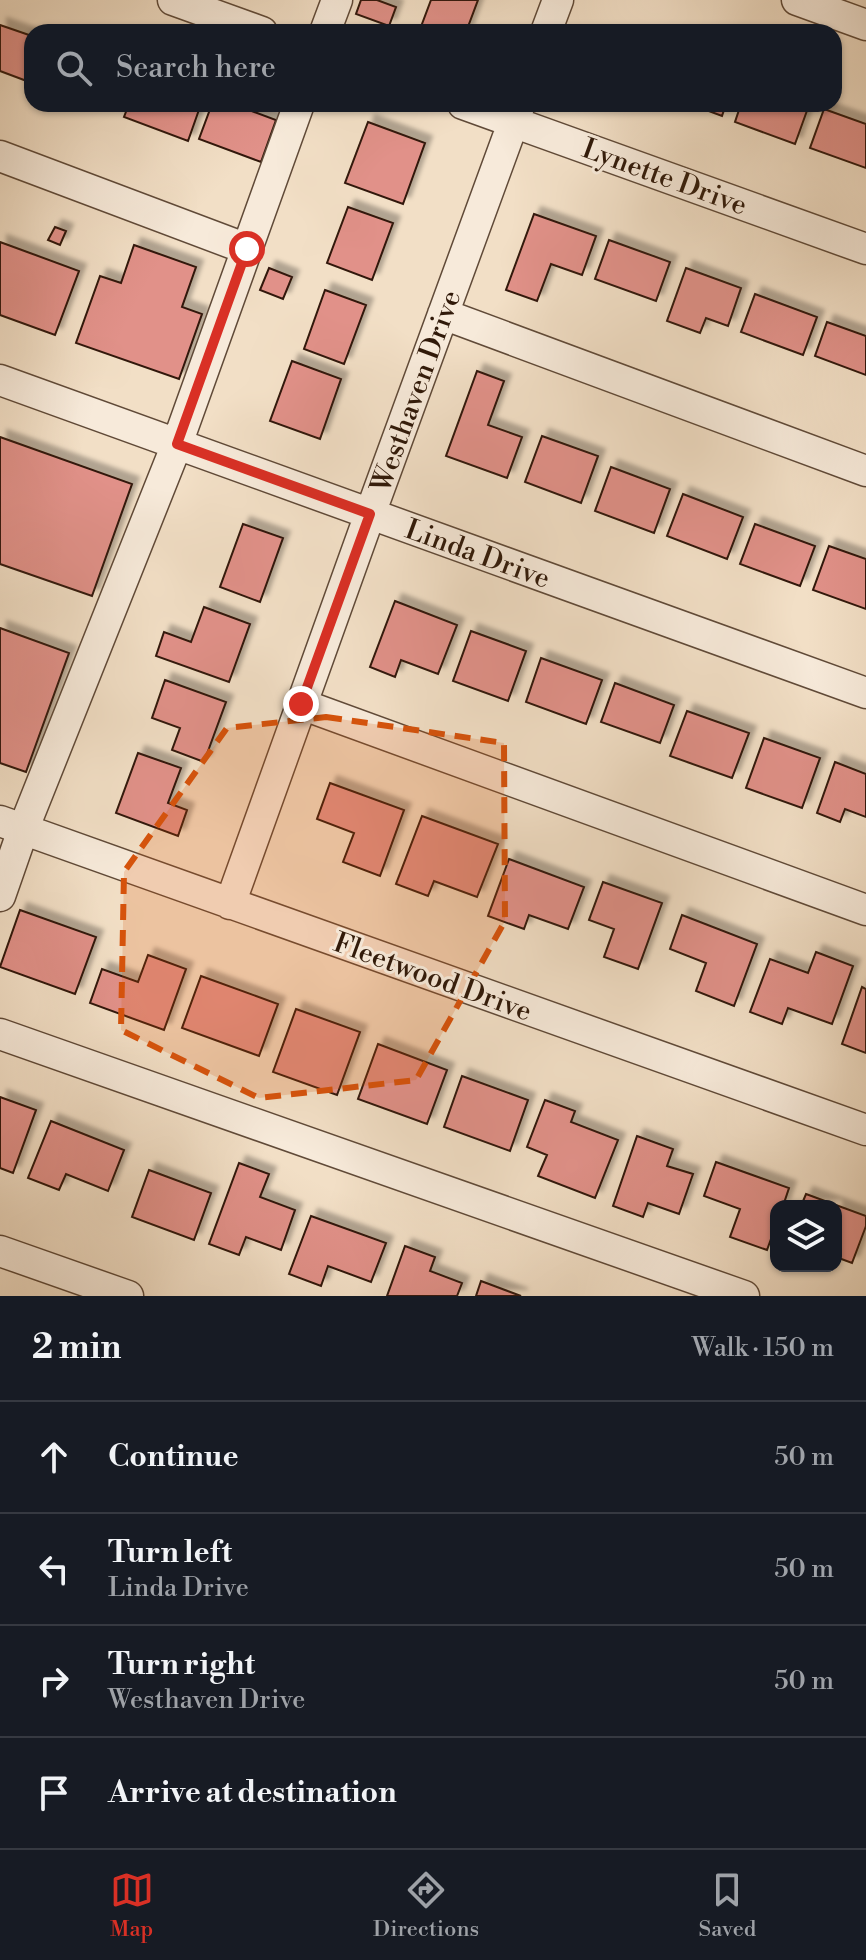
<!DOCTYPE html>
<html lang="en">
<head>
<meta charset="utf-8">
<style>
  body { margin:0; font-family:"Libre Bodoni",serif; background:#242831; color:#f1f3f6 }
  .controls { position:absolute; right:24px; bottom:24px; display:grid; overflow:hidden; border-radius:16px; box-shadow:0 2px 6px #0004 }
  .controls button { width:72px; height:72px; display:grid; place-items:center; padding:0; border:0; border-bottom:2px solid #363941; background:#171b24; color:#f1f3f6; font:40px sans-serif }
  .stop { position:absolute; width:24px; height:24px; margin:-18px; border:6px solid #d93025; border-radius:50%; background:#fff }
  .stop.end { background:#d93025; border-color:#fff; box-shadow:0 2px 8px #0008 }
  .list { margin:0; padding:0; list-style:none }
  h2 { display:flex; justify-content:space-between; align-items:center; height:104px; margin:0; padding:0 32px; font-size:34px }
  h2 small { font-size:26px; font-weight:400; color:#9ea1a6 }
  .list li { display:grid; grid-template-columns:52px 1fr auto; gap:24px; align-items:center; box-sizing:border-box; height:112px; padding:0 32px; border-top:2px solid #363941 }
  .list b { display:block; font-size:30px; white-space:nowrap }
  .list p { margin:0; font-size:26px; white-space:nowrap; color:#9ea1a6 }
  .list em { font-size:26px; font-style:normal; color:#9ea1a6 }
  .icon { flex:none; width:44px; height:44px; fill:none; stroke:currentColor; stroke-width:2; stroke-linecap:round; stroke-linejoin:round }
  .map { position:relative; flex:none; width:866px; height:1296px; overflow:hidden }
  .search { position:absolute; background:#171b24; box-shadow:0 2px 6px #0004; left:24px; right:24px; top:24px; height:88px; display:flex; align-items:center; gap:20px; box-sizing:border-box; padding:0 28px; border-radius:24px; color:#9ea1a6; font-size:30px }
  .sheet { height:552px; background:#171b24 }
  nav { display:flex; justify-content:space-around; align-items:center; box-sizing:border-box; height:112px; border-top:2px solid #363941; background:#171b24; font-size:22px; color:#9ea1a6 }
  nav a { display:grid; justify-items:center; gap:4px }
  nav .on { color:#d93025 }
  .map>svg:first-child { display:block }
  .building { fill:#e19189; stroke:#301909; stroke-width:2; filter:url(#shadow) }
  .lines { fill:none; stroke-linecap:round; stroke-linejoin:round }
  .minor-casing { stroke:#604a38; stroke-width:33 }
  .minor { stroke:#f7eada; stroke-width:30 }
  .route { stroke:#d93025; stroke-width:10 }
  .marked { fill:#d6530c; fill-opacity:0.2; stroke:#d6530c; stroke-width:6; stroke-dasharray:16 10; stroke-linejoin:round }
  .labels { text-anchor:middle; stroke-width:6; stroke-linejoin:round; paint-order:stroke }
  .street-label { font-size:28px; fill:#301909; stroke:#f7eada }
</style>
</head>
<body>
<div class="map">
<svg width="866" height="1296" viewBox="0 0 866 1296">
  <defs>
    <filter id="shadow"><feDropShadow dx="7" dy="-7" stdDeviation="2" flood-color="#0004"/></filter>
  </defs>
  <rect width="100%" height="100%" fill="#f2dfc6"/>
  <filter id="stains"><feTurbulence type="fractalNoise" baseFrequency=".0025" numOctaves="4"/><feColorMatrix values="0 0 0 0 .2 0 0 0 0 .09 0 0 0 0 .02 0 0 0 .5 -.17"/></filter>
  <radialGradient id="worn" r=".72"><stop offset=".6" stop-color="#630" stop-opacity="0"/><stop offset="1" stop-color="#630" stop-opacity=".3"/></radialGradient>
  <path class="building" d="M 361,0 L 377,0 L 396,7 L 389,26 L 356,14 Z
    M 431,0 L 478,0 L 466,32 L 419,32 Z
    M 0,25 L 32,36 L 32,83 L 0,71 Z
    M 129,104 L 201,104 L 188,141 L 124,117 Z
    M 212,104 L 233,104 L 276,120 L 261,162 L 199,139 Z
    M 690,104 L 726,104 L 722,116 Z
    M 741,104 L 805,104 L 809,105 L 795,144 L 735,122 Z
    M 824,109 L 866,124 L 866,168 L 810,148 Z
    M 368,122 L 425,143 L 403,204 L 345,183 Z
    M 348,207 L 393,223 L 372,280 L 327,263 Z
    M 534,214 L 596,236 L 582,275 L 551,264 L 537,301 L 506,290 Z
    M 55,227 L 66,231 L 60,245 L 48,240 Z
    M 609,240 L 670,262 L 656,301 L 595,279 Z
    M 0,242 L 79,271 L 55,335 L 0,315 Z
    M 134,245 L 196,267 L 182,307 L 202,314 L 179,379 L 76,343 L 100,276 L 121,283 Z
    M 269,268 L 292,277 L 283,299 L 260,290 Z
    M 686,268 L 741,288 L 728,326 L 706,318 L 700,333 L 667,321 Z
    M 325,290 L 366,305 L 344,364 L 304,349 Z
    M 755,294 L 817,317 L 803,355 L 741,332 Z
    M 827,322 L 866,336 L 866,375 L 815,356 Z
    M 292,361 L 341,379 L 320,439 L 270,421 Z
    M 477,371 L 504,381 L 488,425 L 522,437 L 507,478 L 446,456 Z
    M 542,436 L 598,456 L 581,503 L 525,482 Z
    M 0,437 L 132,484 L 92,596 L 0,564 Z
    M 611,467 L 670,489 L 654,533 L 595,511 Z
    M 683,494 L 743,517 L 727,559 L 667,536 Z
    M 243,524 L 283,538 L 260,602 L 220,587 Z
    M 755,524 L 815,546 L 800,586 L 740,564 Z
    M 829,546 L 866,559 L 866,609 L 813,590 Z
    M 395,601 L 457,625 L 438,674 L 401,660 L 395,677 L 370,667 Z
    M 204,607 L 250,624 L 229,682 L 156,656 L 164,632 L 191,642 Z
    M 0,628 L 69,653 L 26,772 L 0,763 Z
    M 471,631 L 526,651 L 508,701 L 453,681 Z
    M 541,658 L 602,680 L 586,724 L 526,702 Z
    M 165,680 L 226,702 L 204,762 L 172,750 L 180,728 L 152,718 Z
    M 615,683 L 674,705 L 660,743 L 601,722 Z
    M 687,711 L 749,733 L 732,778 L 670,756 Z
    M 764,738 L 820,758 L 802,808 L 746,788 Z
    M 138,753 L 181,768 L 168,803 L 187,810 L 178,836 L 116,813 Z
    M 835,762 L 866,774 L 866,817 L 845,809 L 840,822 L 817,813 Z
    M 330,783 L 404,810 L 380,876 L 343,862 L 354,833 L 317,819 Z
    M 422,816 L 498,844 L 477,897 L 434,881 L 428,896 L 396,884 Z
    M 509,859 L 584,887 L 568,929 L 529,915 L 524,929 L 488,916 Z
    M 603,882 L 662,903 L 638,969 L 604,957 L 614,929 L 589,920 Z
    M 20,910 L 96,937 L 75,994 L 0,967 Z
    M 682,915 L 757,944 L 734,1006 L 696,991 L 706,963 L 670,949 Z
    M 816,952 L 853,966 L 832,1024 L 788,1008 L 782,1024 L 750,1012 L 770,959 L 808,973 Z
    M 148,955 L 186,969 L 164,1030 L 90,1003 L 102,969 L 138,982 Z
    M 201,976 L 278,1004 L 259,1056 L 182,1028 Z
    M 862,987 L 866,989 L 866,1053 L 842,1044 Z
    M 296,1009 L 360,1032 L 337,1095 L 273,1072 Z
    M 378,1044 L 447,1070 L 427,1124 L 358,1099 Z
    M 462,1076 L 528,1100 L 510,1151 L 444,1127 Z
    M 0,1097 L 36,1110 L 13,1173 L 0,1168 Z
    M 545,1100 L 575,1111 L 571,1122 L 618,1140 L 595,1198 L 538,1176 L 547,1155 L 527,1147 Z
    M 51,1121 L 124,1150 L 108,1191 L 66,1174 L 59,1190 L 28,1178 Z
    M 637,1136 L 673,1149 L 667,1166 L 693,1174 L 679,1214 L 648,1203 L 643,1217 L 613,1206 Z
    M 716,1162 L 789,1188 L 783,1206 L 776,1206 L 776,1225 L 767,1250 L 730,1237 L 740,1209 L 704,1196 Z
    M 239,1163 L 269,1174 L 260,1197 L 295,1210 L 281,1250 L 246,1237 L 239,1255 L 209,1244 Z
    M 149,1170 L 211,1193 L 194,1240 L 132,1217 Z
    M 806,1194 L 866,1216 L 866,1226 L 852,1263 L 836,1257 L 836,1206 L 801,1206 Z
    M 311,1216 L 386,1243 L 371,1282 L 328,1266 L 321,1286 L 289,1274 Z
    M 405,1246 L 435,1257 L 430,1271 L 462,1283 L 457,1296 L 387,1296 Z
    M 481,1281 L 521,1296 L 476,1296 Z"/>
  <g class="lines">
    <g class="minor-casing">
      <path id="minor" d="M 173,0 L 262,32
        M 797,0 L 866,25
        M 325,32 L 337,0
        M 546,32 L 558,0
        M 463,104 L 866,249
        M 0,156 L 247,249
        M 443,314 L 866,471
        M 0,380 L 866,693
        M 301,704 L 866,910
        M 0,821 L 866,1130
        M 0,896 L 23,830 L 177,444 L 299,104
        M 230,904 L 370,514 L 520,104
        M 0,1034 L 744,1296
        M 0,1251 L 128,1296"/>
    </g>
    <use href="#minor" class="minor"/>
  </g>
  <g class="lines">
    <path class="route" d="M 247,249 L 177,444 L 370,514 L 301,704"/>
  </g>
  <path class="marked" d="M 326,717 L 504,743 L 505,921 L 416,1080 L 259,1098 L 121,1030 L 124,872 L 227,728 Z"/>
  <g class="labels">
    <g class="street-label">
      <text transform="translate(665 176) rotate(20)" y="10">Lynette Drive</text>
      <text transform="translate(415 391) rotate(-70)" y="10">Westhaven Drive</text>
      <text transform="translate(478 553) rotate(20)" y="10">Linda Drive</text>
      <text transform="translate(433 976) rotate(20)" y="10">Fleetwood Drive</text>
    </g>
  </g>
  <rect width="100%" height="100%" filter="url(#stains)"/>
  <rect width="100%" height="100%" fill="url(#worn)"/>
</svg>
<div class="controls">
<button><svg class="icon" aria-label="layers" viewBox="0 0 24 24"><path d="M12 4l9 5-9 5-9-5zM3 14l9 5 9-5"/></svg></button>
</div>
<div class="stop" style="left:247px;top:249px"></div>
<div class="stop end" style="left:301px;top:704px"></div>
<div class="search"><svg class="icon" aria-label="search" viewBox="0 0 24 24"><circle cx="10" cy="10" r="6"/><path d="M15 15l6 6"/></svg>Search here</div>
</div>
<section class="sheet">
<h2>2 min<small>Walk · 150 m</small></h2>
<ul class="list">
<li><svg class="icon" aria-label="ahead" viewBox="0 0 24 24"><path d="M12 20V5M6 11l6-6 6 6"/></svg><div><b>Continue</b></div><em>50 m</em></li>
<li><svg class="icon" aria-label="left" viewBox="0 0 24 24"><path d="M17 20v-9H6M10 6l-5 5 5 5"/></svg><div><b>Turn left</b><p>Linda Drive</p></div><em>50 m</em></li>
<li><svg class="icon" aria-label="right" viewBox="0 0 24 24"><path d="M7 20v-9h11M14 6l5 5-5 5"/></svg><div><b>Turn right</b><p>Westhaven Drive</p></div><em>50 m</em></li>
<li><svg class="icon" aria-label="arrive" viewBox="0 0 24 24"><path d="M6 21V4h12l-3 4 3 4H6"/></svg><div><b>Arrive at destination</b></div></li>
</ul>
</section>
<nav>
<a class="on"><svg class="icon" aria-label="map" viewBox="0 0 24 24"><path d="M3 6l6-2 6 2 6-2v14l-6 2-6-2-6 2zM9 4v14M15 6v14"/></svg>Map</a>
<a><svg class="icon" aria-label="directions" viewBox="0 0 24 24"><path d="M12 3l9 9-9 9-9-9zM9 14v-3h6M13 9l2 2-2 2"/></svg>Directions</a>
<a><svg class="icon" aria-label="saved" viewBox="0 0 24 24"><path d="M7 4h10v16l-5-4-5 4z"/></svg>Saved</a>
</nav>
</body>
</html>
